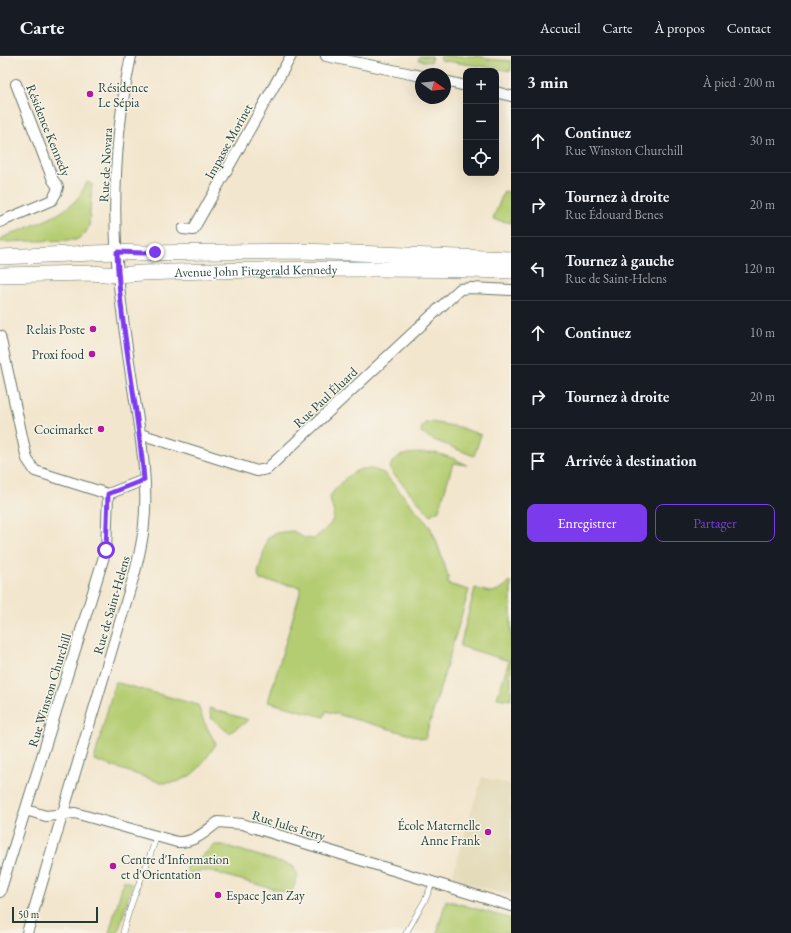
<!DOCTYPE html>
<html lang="fr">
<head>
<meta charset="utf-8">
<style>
  body { margin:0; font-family:"EB Garamond",serif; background:#20242c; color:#f1f3f6 }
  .controls { position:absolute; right:12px; top:12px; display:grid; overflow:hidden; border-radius:8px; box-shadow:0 4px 16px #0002 }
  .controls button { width:36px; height:36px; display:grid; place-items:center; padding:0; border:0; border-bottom:1px solid #363941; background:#171b24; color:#f1f3f6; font:20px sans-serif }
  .compass { position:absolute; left:415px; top:12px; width:36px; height:36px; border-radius:50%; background:#171b24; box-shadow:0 4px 16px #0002; rotate:105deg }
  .scale { position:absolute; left:12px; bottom:10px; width:86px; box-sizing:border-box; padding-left:4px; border:2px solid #1f3d34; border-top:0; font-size:11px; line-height:14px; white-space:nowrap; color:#1f3d34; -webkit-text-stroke:3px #f7f3e8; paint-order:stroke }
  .stop { position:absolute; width:12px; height:12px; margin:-9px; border:3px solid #7c3aed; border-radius:50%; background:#fff }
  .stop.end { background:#7c3aed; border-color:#fff; box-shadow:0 1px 4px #0008 }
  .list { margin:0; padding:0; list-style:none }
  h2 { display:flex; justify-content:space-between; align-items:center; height:52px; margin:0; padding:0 16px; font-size:17px }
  h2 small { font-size:13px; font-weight:400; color:#9ea1a6 }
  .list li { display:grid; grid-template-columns:26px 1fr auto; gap:12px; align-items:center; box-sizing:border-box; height:64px; padding:0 16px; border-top:1px solid #363941 }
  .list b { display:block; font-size:15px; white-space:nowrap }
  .list p { margin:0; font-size:13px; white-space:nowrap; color:#9ea1a6 }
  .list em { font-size:13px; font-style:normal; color:#9ea1a6 }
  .actions { display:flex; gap:8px; padding:12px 16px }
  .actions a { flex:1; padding:9px 0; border:1px solid #7c3aed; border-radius:8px; text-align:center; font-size:14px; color:#7c3aed }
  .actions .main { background:#7c3aed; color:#fff }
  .icon { flex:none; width:22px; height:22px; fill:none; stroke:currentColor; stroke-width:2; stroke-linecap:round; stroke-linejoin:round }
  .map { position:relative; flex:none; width:511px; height:877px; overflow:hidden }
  header { display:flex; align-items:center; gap:24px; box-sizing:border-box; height:56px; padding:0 20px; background:#171b24; border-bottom:1px solid #363941 }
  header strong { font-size:19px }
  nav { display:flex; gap:22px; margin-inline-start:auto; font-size:14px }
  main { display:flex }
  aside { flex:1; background:#171b24 }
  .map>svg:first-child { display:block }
  .built { fill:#e4dbba }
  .green { fill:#b5cd72; stroke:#6a8553 }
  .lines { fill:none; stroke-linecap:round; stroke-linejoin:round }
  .lane-casing { stroke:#69786a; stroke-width:6 }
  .street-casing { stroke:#69786a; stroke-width:12 }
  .secondary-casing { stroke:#69786a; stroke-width:16 }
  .lane { stroke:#fff; stroke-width:5 }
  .street { stroke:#fff; stroke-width:10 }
  .secondary { stroke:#fff; stroke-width:15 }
  .route { stroke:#7c3aed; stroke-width:5 }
  .poi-dot { fill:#b5179e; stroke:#f7f3e8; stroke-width:1.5 }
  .labels { text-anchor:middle; stroke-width:3; stroke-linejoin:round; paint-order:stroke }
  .poi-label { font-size:13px; fill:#1f3d34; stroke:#f7f3e8; text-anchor:end }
  .street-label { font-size:13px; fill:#1f3d34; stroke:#f7f3e8 }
</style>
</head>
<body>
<header>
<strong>Carte</strong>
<nav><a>Accueil</a><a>Carte</a><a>À propos</a><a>Contact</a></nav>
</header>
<main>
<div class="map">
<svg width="511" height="877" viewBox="0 0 511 877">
  <rect width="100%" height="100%" fill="#f7f3e8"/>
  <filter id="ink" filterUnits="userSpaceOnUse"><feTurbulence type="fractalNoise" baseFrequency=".025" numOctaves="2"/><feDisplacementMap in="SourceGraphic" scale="8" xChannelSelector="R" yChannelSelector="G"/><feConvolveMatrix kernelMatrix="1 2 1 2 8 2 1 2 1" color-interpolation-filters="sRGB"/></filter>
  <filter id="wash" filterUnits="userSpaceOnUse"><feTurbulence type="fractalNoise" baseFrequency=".012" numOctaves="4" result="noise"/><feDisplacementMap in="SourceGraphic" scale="16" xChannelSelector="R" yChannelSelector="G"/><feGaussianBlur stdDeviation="0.9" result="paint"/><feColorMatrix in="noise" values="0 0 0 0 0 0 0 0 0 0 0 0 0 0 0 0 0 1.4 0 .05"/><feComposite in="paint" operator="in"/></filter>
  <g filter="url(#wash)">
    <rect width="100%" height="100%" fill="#f3e6ce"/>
    <path class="built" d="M 482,721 L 511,729 L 511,840 L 451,823 Z"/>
    <path class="green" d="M 420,0 L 432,0 L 431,6 L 418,4 Z
      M 441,0 L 480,0 L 488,3 L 511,5 L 511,15 L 440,4 Z
      M 87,126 L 92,128 L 89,170 L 85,178 L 76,184 L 0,186 L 0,183 C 24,171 57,164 75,145 C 80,140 84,132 87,126 Z
      M 504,135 L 511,137 L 511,167 L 493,163 Z
      M 431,366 L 459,371 L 481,379 L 474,400 L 434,384 L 421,377 L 422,370 L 425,367 Z
      M 436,397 L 455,403 L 467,409 L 453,407 L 439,454 L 430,459 L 390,414 C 391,393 421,398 436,397 Z
      M 361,413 L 372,413 L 384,417 L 430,471 L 436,484 L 448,520 L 448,528 L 469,534 L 425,683 L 326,655 L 324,661 L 268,646 L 300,537 L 300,531 L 260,524 L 258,518 L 267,483 L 275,477 L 293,475 L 304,482 L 314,483 C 330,468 340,466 329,442 C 337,430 347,418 361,413 Z
      M 511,525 L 511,644 L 497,642 L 509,605 L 460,590 L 475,532 C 494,538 495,538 511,525 Z
      M 115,626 L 198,649 L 204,666 L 216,688 L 200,711 L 191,719 L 177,726 L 162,727 L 94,704 Z
      M 209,652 L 249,664 L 229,677 L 211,662 Z
      M 215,789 L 223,789 L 293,810 L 298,820 L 291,838 L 223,819 C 211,813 201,815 188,817 L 186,811 L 195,806 Z
      M 124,824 L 132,828 L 118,877 L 109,877 Z
      M 446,844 L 511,863 L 511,877 L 437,877 Z"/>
  </g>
  <g filter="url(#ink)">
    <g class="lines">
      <g class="lane-casing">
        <path id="lane" d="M 123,877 C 130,843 147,814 156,781
          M 406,877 L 425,844 L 433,826"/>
      </g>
      <g class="street-casing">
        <path id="street" d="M 326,0 L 421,20
          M 445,25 L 466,30
          M 496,36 L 511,40
          M 0,166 L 52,144 L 56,137 L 58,131 L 53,124 L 16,28
          M 183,173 L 193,174 L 291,0
          M 0,280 L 27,403 L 35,415 L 108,438 L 144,424
          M 140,378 L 257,415 L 267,413 L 460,233 L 471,232 L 511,234
          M 26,754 L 46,760 L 75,757 L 177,786 C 194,787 205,776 218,766 L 242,768 L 511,850
          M 0,836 L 106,494 L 108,438
          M 27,877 L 135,516 C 139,500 143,484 144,468 C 148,429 142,389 136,351 C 129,307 122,263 118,219 C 112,147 116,71 131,0"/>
      </g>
      <g class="secondary-casing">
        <g id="secondary">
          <path d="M 0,201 L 117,196 L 143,197 L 302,195 L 511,203"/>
          <path id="s1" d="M 0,219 L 91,217 L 118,219 L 142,217 C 265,213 388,211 511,215"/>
        </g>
      </g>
      <use href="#lane" class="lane"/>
      <use href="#street" class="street"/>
      <use href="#secondary" class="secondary"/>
    </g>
  </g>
  <g class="lines" filter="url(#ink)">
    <path class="route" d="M 106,494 L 108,438 L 144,424 C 138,348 120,273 117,196 L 143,197 L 155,196"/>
  </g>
  <g class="poi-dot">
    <circle cx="90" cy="38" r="4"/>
    <circle cx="93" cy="273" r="4"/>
    <circle cx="92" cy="298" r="4"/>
    <circle cx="101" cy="373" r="4"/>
    <circle cx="488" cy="776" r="4"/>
    <circle cx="113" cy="810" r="4"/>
    <circle cx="218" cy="839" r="4"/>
  </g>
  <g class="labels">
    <g class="poi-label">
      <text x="98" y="36" text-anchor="start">Résidence<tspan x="98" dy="15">Le Sépia</tspan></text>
      <text x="85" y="278">Relais Poste</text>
      <text x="84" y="303">Proxi food</text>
      <text x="93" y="378">Cocimarket</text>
      <text x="480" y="774">École Maternelle<tspan x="480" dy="15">Anne Frank</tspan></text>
      <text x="121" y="808" text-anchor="start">Centre d'Information<tspan x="121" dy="15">et d'Orientation</tspan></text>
      <text x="226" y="844" text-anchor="start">Espace Jean Zay</text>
    </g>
    <g class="street-label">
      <text transform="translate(49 74) rotate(68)" y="5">Résidence Kennedy</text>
      <text transform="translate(228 85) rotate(-61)" y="5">Impasse Morinet</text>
      <text transform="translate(105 109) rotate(-87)" y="5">Rue de Novara</text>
      <text dy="5" stroke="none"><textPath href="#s1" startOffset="256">Avenue John Fitzgerald Kennedy</textPath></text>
      <text transform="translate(325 341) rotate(-43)" y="5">Rue Paul Éluard</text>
      <text transform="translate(111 549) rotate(-74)" y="5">Rue de Saint-Helens</text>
      <text transform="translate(49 634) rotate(-73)" y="5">Rue Winston Churchill</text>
      <text transform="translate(289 769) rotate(17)" y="5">Rue Jules Ferry</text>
    </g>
  </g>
</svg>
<div class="controls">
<button>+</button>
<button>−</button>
<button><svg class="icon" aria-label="locate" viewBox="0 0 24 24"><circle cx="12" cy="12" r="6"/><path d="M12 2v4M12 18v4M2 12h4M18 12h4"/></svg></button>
</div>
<svg class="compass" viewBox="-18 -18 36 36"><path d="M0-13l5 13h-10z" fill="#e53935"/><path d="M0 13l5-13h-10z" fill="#9ea1a6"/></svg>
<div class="scale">50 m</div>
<div class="stop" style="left:106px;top:494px"></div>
<div class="stop end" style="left:155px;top:196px"></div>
</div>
<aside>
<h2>3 min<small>À pied · 200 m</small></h2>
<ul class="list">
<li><svg class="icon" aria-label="ahead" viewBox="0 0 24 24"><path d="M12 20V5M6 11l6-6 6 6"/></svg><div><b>Continuez</b><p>Rue Winston Churchill</p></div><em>30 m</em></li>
<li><svg class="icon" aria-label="right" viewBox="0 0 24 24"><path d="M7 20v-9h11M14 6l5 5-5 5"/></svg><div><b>Tournez à droite</b><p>Rue Édouard Benes</p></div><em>20 m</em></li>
<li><svg class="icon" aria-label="left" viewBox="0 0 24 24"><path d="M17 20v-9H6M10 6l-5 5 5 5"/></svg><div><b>Tournez à gauche</b><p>Rue de Saint-Helens</p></div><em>120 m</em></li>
<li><svg class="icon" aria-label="ahead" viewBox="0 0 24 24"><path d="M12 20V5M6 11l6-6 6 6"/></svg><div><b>Continuez</b></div><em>10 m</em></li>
<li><svg class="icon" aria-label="right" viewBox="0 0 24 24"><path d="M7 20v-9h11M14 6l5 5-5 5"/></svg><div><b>Tournez à droite</b></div><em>20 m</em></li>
<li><svg class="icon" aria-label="arrive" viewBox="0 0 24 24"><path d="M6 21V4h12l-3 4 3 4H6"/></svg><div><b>Arrivée à destination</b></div></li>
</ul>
<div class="actions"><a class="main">Enregistrer</a><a>Partager</a></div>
</aside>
</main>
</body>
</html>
